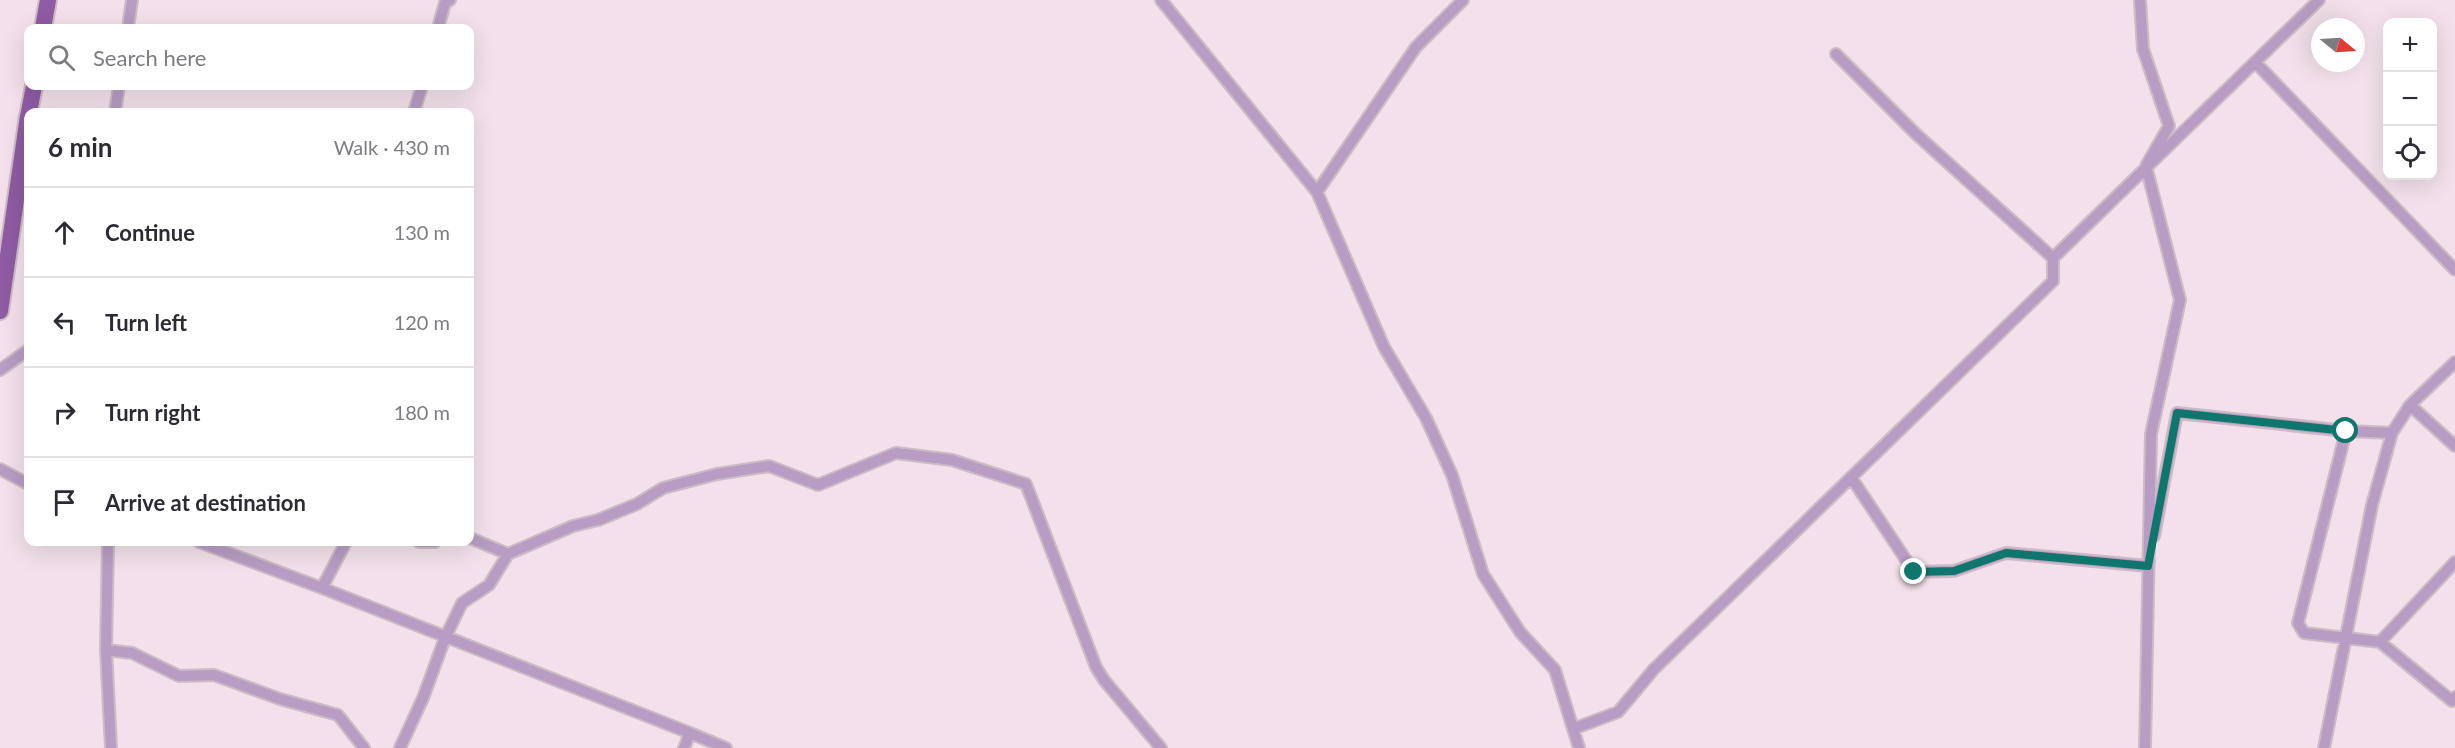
<!DOCTYPE html>
<html lang="en">
<head>
<meta charset="utf-8">
<style>
  body { margin:0; font-family:Lato,sans-serif; background:#f7f7f7; color:#2b2b33 }
  .controls { position:absolute; right:18px; top:18px; display:grid; overflow:hidden; border-radius:12px; box-shadow:0 6px 24px #0002 }
  .controls button { width:54px; height:54px; display:grid; place-items:center; padding:0; border:0; border-bottom:2px solid #e1e1e2; background:#fff; color:#2b2b33; font:30px sans-serif }
  .compass { position:absolute; left:2311px; top:18px; width:54px; height:54px; border-radius:50%; background:#fff; box-shadow:0 6px 24px #0002; rotate:108deg }
  .stop { position:absolute; width:18px; height:18px; margin:-14px; border:4px solid #0f766e; border-radius:50%; background:#fff }
  .stop.end { background:#0f766e; border-color:#fff; box-shadow:0 2px 6px #0008 }
  .list { margin:0; padding:0; list-style:none }
  h2 { display:flex; justify-content:space-between; align-items:center; height:78px; margin:0; padding:0 24px; font-size:26px }
  h2 small { font-size:20px; font-weight:400; color:#7c7c81 }
  .list li { display:grid; grid-template-columns:39px 1fr auto; gap:18px; align-items:center; box-sizing:border-box; height:90px; padding:0 24px; border-top:2px solid #e1e1e2 }
  .list b { display:block; font-size:22px; white-space:nowrap }
  .list em { font-size:20px; font-style:normal; color:#7c7c81 }
  .icon { flex:none; width:33px; height:33px; fill:none; stroke:currentColor; stroke-width:2; stroke-linecap:round; stroke-linejoin:round }
  .map { position:relative; flex:none; width:2455px; height:748px; overflow:hidden }
  .search { position:absolute; background:#fff; box-shadow:0 6px 24px #0002; left:24px; top:24px; width:450px; height:66px; display:flex; align-items:center; gap:15px; box-sizing:border-box; padding:0 21px; border-radius:12px; color:#7c7c81; font-size:22px }
  .panel { position:absolute; background:#fff; box-shadow:0 6px 24px #0002; left:24px; top:108px; width:450px; height:438px; border-radius:12px }
  .map>svg:first-child { display:block }
  .lines { fill:none; stroke-linecap:round; stroke-linejoin:round }
  .street-casing { stroke:#ccbbc4; stroke-width:14 }
  .primary-casing { stroke:#ccbbc4; stroke-width:20 }
  .street { stroke:#b89cc3; stroke-width:10 }
  .primary { stroke:#8f5ba3; stroke-width:16 }
  .route { stroke:#0f766e; stroke-width:8 }
</style>
</head>
<body>
<div class="map">
<svg width="2455" height="748" viewBox="0 0 2455 748">
  <rect width="100%" height="100%" fill="#f3e0ea"/>
  <g class="lines">
    <g class="street-casing">
      <path id="street" d="M 1161,0 L 1317,192 L 1384,347 L 1426,418 L 1452,475 L 1483,574 L 1520,632 L 1555,670 L 1579,748
        M 2140,0 L 2143,49 L 2169,126 L 2146,166 L 2180,300 L 2151,434 L 2145,748
        M 128,28 L 132,0
        M 438,28 L 445,3 L 450,0
        M 1836,54 L 1916,134 L 2053,258 L 2319,0
        M 2255,62 L 2455,270
        M 115,112 L 119,86
        M 414,112 L 422,86
        M 1317,192 L 1416,47 L 1463,0
        M 0,370 L 28,350
        M 2410,405 L 2455,446
        M 2346,431 L 2298,623 L 2304,633 L 2380,642
        M 0,469 L 28,484
        M 1851,477 L 1914,572 L 1954,571 L 2006,553 L 2148,566 L 2149,561
        M 2154,536 L 2177,413 L 2346,431 L 2392,433
        M 470,538 L 508,554 L 573,526 L 598,520 L 637,504 L 663,488 L 717,474 L 769,466 L 818,485 L 896,453 L 952,460 L 1026,484 L 1096,667 L 1104,680 L 1161,748
        M 108,542 L 106,650 L 111,748
        M 199,542 L 322,588 L 346,542
        M 419,542 L 435,542
        M 2455,562 L 2380,642 L 2452,701 L 2455,697
        M 322,588 L 690,733 L 684,748
        M 106,650 L 132,653 L 179,676 L 214,675 L 280,699 L 338,715 L 364,748
        M 1573,729 L 1618,712 L 1654,669 L 2053,281 L 2053,258
        M 690,733 L 726,748
        M 400,748 L 423,698 L 445,638 L 462,603 L 489,585 L 508,554
        M 2324,748 L 2372,505 L 2392,433 L 2410,405 L 2455,362"/>
    </g>
    <g class="primary-casing">
      <path id="primary" d="M 43,28 L 48,0
        M 29,112 L 34,86
        M 0,311 L 28,116"/>
    </g>
    <use href="#street" class="street"/>
    <use href="#primary" class="primary"/>
  </g>
  <g class="lines">
    <path class="route" d="M 1914,572 L 1954,571 L 2006,553 L 2148,566 L 2177,413 L 2346,431"/>
  </g>
</svg>
<div class="controls">
<button>+</button>
<button>−</button>
<button><svg class="icon" aria-label="locate" viewBox="0 0 24 24"><circle cx="12" cy="12" r="6"/><path d="M12 2v4M12 18v4M2 12h4M18 12h4"/></svg></button>
</div>
<svg class="compass" viewBox="-18 -18 36 36"><path d="M0-13l5 13h-10z" fill="#e53935"/><path d="M0 13l5-13h-10z" fill="#7c7c81"/></svg>
<div class="stop" style="left:2346px;top:431px"></div>
<div class="stop end" style="left:1914px;top:572px"></div>
<div class="search"><svg class="icon" aria-label="search" viewBox="0 0 24 24"><circle cx="10" cy="10" r="6"/><path d="M15 15l6 6"/></svg>Search here</div>
<section class="panel">
<h2>6 min<small>Walk · 430 m</small></h2>
<ul class="list">
<li><svg class="icon" aria-label="ahead" viewBox="0 0 24 24"><path d="M12 20V5M6 11l6-6 6 6"/></svg><div><b>Continue</b></div><em>130 m</em></li>
<li><svg class="icon" aria-label="left" viewBox="0 0 24 24"><path d="M17 20v-9H6M10 6l-5 5 5 5"/></svg><div><b>Turn left</b></div><em>120 m</em></li>
<li><svg class="icon" aria-label="right" viewBox="0 0 24 24"><path d="M7 20v-9h11M14 6l5 5-5 5"/></svg><div><b>Turn right</b></div><em>180 m</em></li>
<li><svg class="icon" aria-label="arrive" viewBox="0 0 24 24"><path d="M6 21V4h12l-3 4 3 4H6"/></svg><div><b>Arrive at destination</b></div></li>
</ul>
</section>
</div>
</body>
</html>
